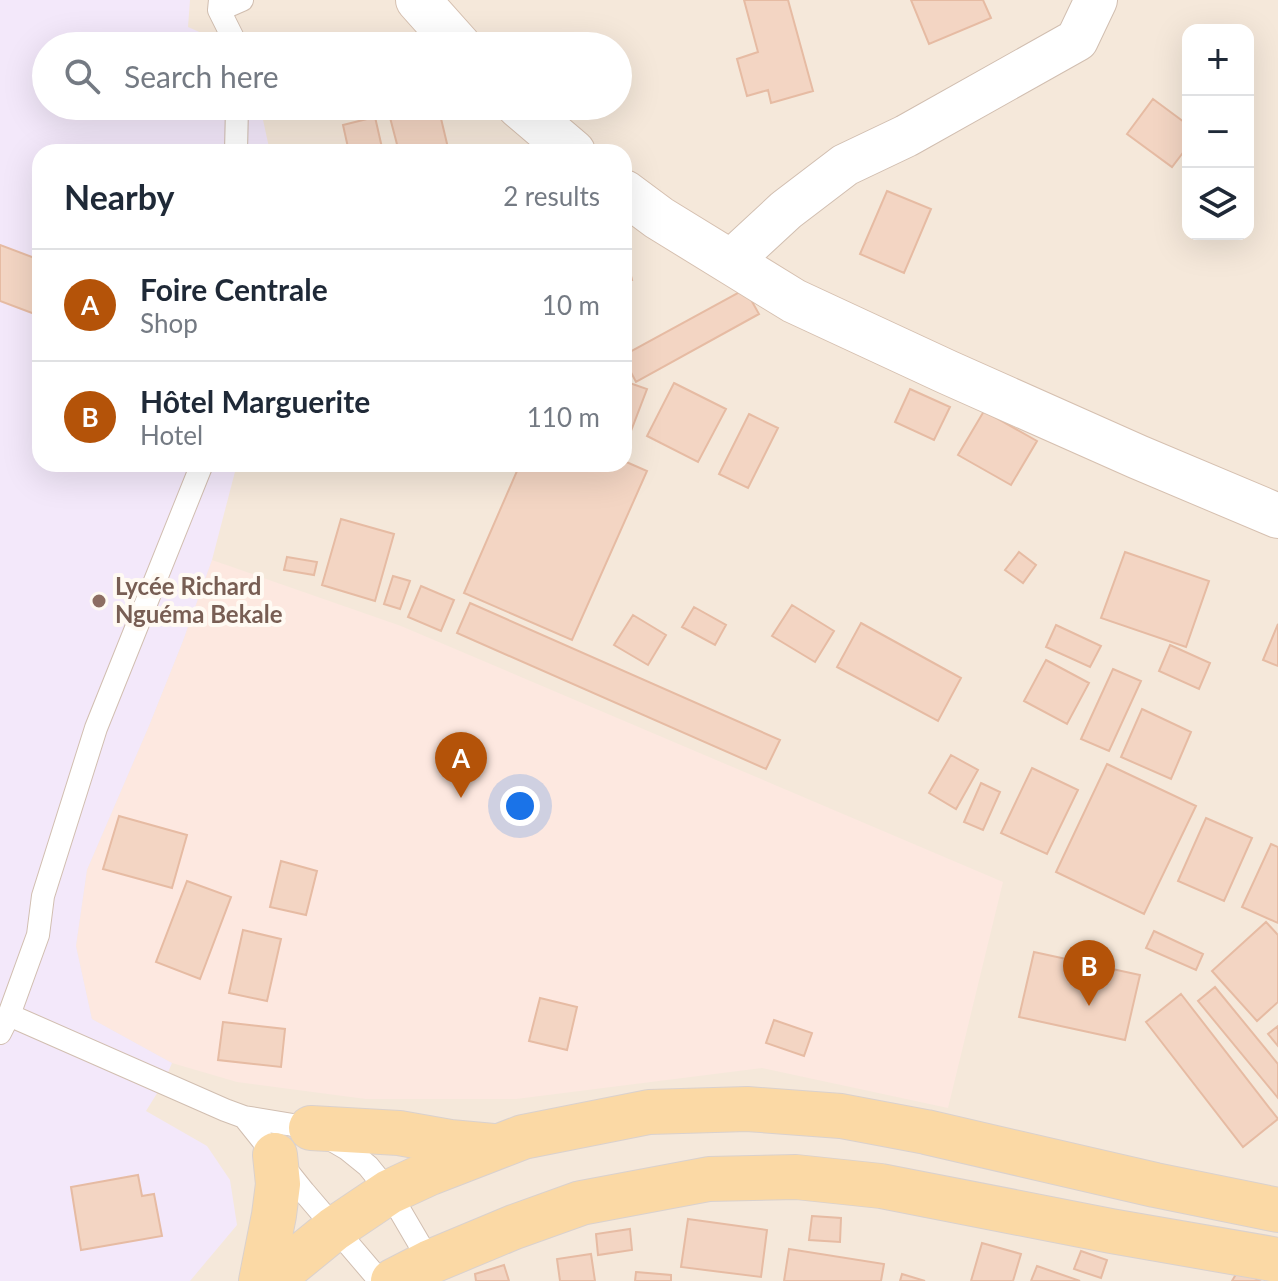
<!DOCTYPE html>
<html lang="en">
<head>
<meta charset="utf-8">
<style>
  body { margin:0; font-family:Lato,sans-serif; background:#f6f6f7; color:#1f2937 }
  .controls { position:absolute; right:24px; top:24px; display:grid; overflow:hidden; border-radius:16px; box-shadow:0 8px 32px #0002 }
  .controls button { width:72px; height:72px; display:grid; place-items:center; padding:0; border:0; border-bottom:2px solid #e0e1e3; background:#fff; color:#1f2937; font:40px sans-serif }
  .you { position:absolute; left:520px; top:806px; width:28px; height:28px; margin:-20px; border:6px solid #fff; border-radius:50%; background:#1a73e8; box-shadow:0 0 0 12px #1a73e833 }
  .badge { display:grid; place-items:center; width:52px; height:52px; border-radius:50%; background:#b45309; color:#fff; font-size:26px; font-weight:700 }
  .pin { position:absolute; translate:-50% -66px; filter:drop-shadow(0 2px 4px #0008) }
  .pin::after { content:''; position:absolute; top:42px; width:28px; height:24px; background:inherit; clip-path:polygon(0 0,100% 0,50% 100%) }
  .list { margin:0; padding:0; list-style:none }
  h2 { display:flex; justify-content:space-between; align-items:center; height:104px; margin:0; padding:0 32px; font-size:34px }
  h2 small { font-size:26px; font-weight:400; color:#747a83 }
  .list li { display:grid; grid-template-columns:52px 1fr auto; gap:24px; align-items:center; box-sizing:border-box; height:112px; padding:0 32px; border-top:2px solid #e0e1e3 }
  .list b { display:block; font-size:30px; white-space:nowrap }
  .list p { margin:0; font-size:26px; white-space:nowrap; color:#747a83 }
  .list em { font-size:26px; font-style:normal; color:#747a83 }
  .icon { flex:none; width:44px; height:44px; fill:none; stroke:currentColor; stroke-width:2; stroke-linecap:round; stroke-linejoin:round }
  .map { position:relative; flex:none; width:1278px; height:1281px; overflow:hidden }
  .search { position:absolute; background:#fff; box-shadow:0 8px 32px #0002; left:32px; top:32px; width:600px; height:88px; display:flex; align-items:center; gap:20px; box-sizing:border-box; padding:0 28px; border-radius:44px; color:#747a83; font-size:30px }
  .panel { position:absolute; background:#fff; box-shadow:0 8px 32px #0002; left:32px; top:144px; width:600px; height:328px; border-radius:24px }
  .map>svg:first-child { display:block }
  .residential { fill:#f5e8da; fill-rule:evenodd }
  .commercial { fill:#fde8e0 }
  .education { fill:#f3e8fa }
  .building { fill:#f3d5c3; stroke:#e6bba3; stroke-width:2 }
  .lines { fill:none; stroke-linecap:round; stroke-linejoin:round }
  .lane-casing { stroke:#d1beb0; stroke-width:24 }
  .street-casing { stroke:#d1beb0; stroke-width:44 }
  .secondary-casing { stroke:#d6c0b0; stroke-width:46 }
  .primary-casing { stroke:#dad1cd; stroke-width:46 }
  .lane { stroke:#fff; stroke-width:22 }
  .street { stroke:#fff; stroke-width:42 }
  .secondary { stroke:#fff; stroke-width:44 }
  .primary { stroke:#fbd9a5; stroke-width:44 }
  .education-dot { fill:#8d6e63; stroke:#fffaf3; stroke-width:3 }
  .labels { text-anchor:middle; stroke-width:8; stroke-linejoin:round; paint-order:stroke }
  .education-label { font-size:24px; font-weight:bold; fill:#785e54; stroke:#fffaf3; text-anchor:start }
</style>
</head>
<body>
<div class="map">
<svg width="1278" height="1281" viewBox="0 0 1278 1281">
  <rect width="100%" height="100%" fill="#fdf6ec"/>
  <path class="residential" d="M 0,0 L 1278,0 L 1278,1281 L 0,1281 ZM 1188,30 L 1248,30 L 1248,234 L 1188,234 ZM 46,46 L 618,46 L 618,106 L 46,106 ZM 40,152 L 624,152 L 624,464 L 40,464 Z"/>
  <path class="commercial" d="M 212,560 L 401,626 L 1003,882 L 948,1108 L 762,1068 L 516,1099 L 366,1099 L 237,1082 L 172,1063 L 92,1019 L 76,946 L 87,870 L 149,726 L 183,641 Z"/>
  <path class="education" d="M 0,0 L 190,0 L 188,27 L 231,46 L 46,46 L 46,106 L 260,106 L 270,152 L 40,152 L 40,464 L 237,464 L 212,560 L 183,641 L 149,726 L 87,870 L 76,946 L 92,1019 L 172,1063 L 164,1082 L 146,1111 L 207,1146 L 230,1180 L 237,1225 L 190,1281 L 0,1281 Z"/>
  <path class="building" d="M 744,0 L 788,0 L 813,91 L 771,103 L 768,90 L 747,96 L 737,59 L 758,52 Z
    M 911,0 L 983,0 L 991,18 L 929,44 Z
    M 1153,99 L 1188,125 L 1188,146 L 1172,167 L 1127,134 Z
    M 387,106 L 438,106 L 449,152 L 399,152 Z
    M 375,117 L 383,152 L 349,152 L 343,125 Z
    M 887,191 L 931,209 L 904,273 L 860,254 Z
    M 0,245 L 40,260 L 40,316 L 0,301 Z
    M 626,255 L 632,280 L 624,282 L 624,256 Z
    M 745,289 L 759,314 L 636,382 L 624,359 L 624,355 Z
    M 624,381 L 647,389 L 631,431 L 624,428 Z
    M 674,383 L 726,409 L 698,462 L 647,436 Z
    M 910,389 L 950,407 L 934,440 L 895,422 Z
    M 984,411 L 1037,441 L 1011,485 L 958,455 Z
    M 749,414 L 778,428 L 748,488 L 719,474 Z
    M 624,461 L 647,471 L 572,640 L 464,593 L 520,464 L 624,464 Z
    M 341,519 L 394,534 L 375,601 L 322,585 Z
    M 1019,552 L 1036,565 L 1023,583 L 1005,570 Z
    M 1125,552 L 1209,581 L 1186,647 L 1101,618 Z
    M 287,557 L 317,562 L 314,575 L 284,570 Z
    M 393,576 L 410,581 L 400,609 L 384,604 Z
    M 421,586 L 454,600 L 441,631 L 408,617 Z
    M 470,603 L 780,740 L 766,769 L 457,633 Z
    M 792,605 L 834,631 L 815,662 L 772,636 Z
    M 694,607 L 726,625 L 715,645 L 682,627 Z
    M 633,615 L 666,635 L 648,665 L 614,645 Z
    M 861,623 L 961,678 L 938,721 L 837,667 Z
    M 1278,624 L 1278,666 L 1263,660 Z
    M 1056,625 L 1101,646 L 1090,667 L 1046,647 Z
    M 1170,645 L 1210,663 L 1199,689 L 1159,671 Z
    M 1046,660 L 1089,683 L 1067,724 L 1024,701 Z
    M 1113,669 L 1141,681 L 1109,751 L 1081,739 Z
    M 1142,709 L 1191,732 L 1171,779 L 1121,757 Z
    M 951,755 L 978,770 L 956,809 L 929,793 Z
    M 1107,764 L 1196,806 L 1144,914 L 1056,872 Z
    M 1032,768 L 1078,790 L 1047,854 L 1001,833 Z
    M 981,783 L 1000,792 L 983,830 L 964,822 Z
    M 119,816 L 187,835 L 172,888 L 103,869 Z
    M 1206,818 L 1252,838 L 1224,901 L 1178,881 Z
    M 1271,844 L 1278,847 L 1278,923 L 1242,907 Z
    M 281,861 L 317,871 L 306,915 L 270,907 Z
    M 187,881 L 231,897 L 200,979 L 156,962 Z
    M 1266,922 L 1278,935 L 1278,1002 L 1257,1021 L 1212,971 Z
    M 243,930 L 281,939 L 267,1001 L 229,993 Z
    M 1154,931 L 1203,954 L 1196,970 L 1146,948 Z
    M 1034,952 L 1140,975 L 1125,1040 L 1019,1017 Z
    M 1215,987 L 1278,1064 L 1278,1098 L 1198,1001 Z
    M 1181,994 L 1278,1119 L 1243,1147 L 1146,1022 Z
    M 540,998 L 577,1007 L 567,1050 L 529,1041 Z
    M 774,1020 L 812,1033 L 804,1056 L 766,1043 Z
    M 223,1022 L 285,1029 L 281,1067 L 218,1060 Z
    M 1278,1026 L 1278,1046 L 1268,1034 Z
    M 138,1175 L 142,1196 L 154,1194 L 162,1236 L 81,1250 L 71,1187 Z
    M 812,1216 L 841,1218 L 840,1242 L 809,1240 Z
    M 688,1219 L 767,1230 L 761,1277 L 681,1267 Z
    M 630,1229 L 632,1250 L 598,1255 L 596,1234 Z
    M 982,1243 L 1021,1254 L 1013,1281 L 971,1281 Z
    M 789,1249 L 884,1264 L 881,1281 L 784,1281 Z
    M 1081,1251 L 1107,1260 L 1101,1278 L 1074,1269 Z
    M 591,1254 L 595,1281 L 560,1281 L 557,1259 Z
    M 504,1265 L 509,1281 L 476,1281 L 475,1274 Z
    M 1037,1266 L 1080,1281 L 1031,1281 Z
    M 1239,1269 L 1260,1281 L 1232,1281 Z
    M 636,1272 L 671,1275 L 671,1281 L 635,1281 Z
    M 902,1274 L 925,1281 L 900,1281 Z"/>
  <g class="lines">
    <g class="lane-casing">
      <path id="lane" d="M 220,0 L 219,10 L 237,46
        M 219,10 L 242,0
        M 236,152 L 237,106
        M 9,1015 L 225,1110 L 244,1117 L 311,1128 L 347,1149 L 368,1166 L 389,1192 L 430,1262
        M 0,1033 L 9,1015 L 38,935 L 43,896 L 96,728 L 202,464
        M 244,1117 L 304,1192 L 380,1281"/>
    </g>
    <g class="street-casing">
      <path id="street" d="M 731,261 L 786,210 L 845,165 L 906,136 L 1077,40 L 1096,0"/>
    </g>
    <g class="secondary-casing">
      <path id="secondary" d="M 418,0 L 459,46
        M 519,106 L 573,152
        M 624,192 L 659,218 L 794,301 L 947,372 L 1138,457 L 1278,516"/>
    </g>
    <g class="primary-casing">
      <path id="primary" d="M 311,1128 L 399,1133 L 450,1142 L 493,1146
        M 261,1281 L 274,1215 L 278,1184 L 275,1155
        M 270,1281 L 334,1229 L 389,1192 L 430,1173 L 523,1137 L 649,1112 L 747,1109 L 841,1116 L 926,1132 L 1155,1185 L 1278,1210
        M 393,1281 L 430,1262 L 514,1227 L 581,1203 L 709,1179 L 796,1177 L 881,1186 L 1111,1231 L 1278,1260"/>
    </g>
    <use href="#lane" class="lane"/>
    <use href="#street" class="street"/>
    <use href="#secondary" class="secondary"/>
    <use href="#primary" class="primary"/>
  </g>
  <circle class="education-dot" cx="99" cy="601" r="8"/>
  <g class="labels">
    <g class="education-label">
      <text x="115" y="595">Lycée Richard<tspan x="115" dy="28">Nguéma Bekale</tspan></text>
    </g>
  </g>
</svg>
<div class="controls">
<button>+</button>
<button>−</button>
<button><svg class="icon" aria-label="layers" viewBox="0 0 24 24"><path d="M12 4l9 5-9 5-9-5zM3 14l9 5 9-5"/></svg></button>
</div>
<div class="you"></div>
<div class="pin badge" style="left:461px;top:798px">A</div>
<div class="pin badge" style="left:1089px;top:1006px">B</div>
<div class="search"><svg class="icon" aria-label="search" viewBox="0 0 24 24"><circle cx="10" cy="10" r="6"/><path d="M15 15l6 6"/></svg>Search here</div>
<section class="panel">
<h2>Nearby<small>2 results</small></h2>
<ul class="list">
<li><span class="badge">A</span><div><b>Foire Centrale</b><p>Shop</p></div><em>10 m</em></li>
<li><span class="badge">B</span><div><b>Hôtel Marguerite</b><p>Hotel</p></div><em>110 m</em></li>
</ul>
</section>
</div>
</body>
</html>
